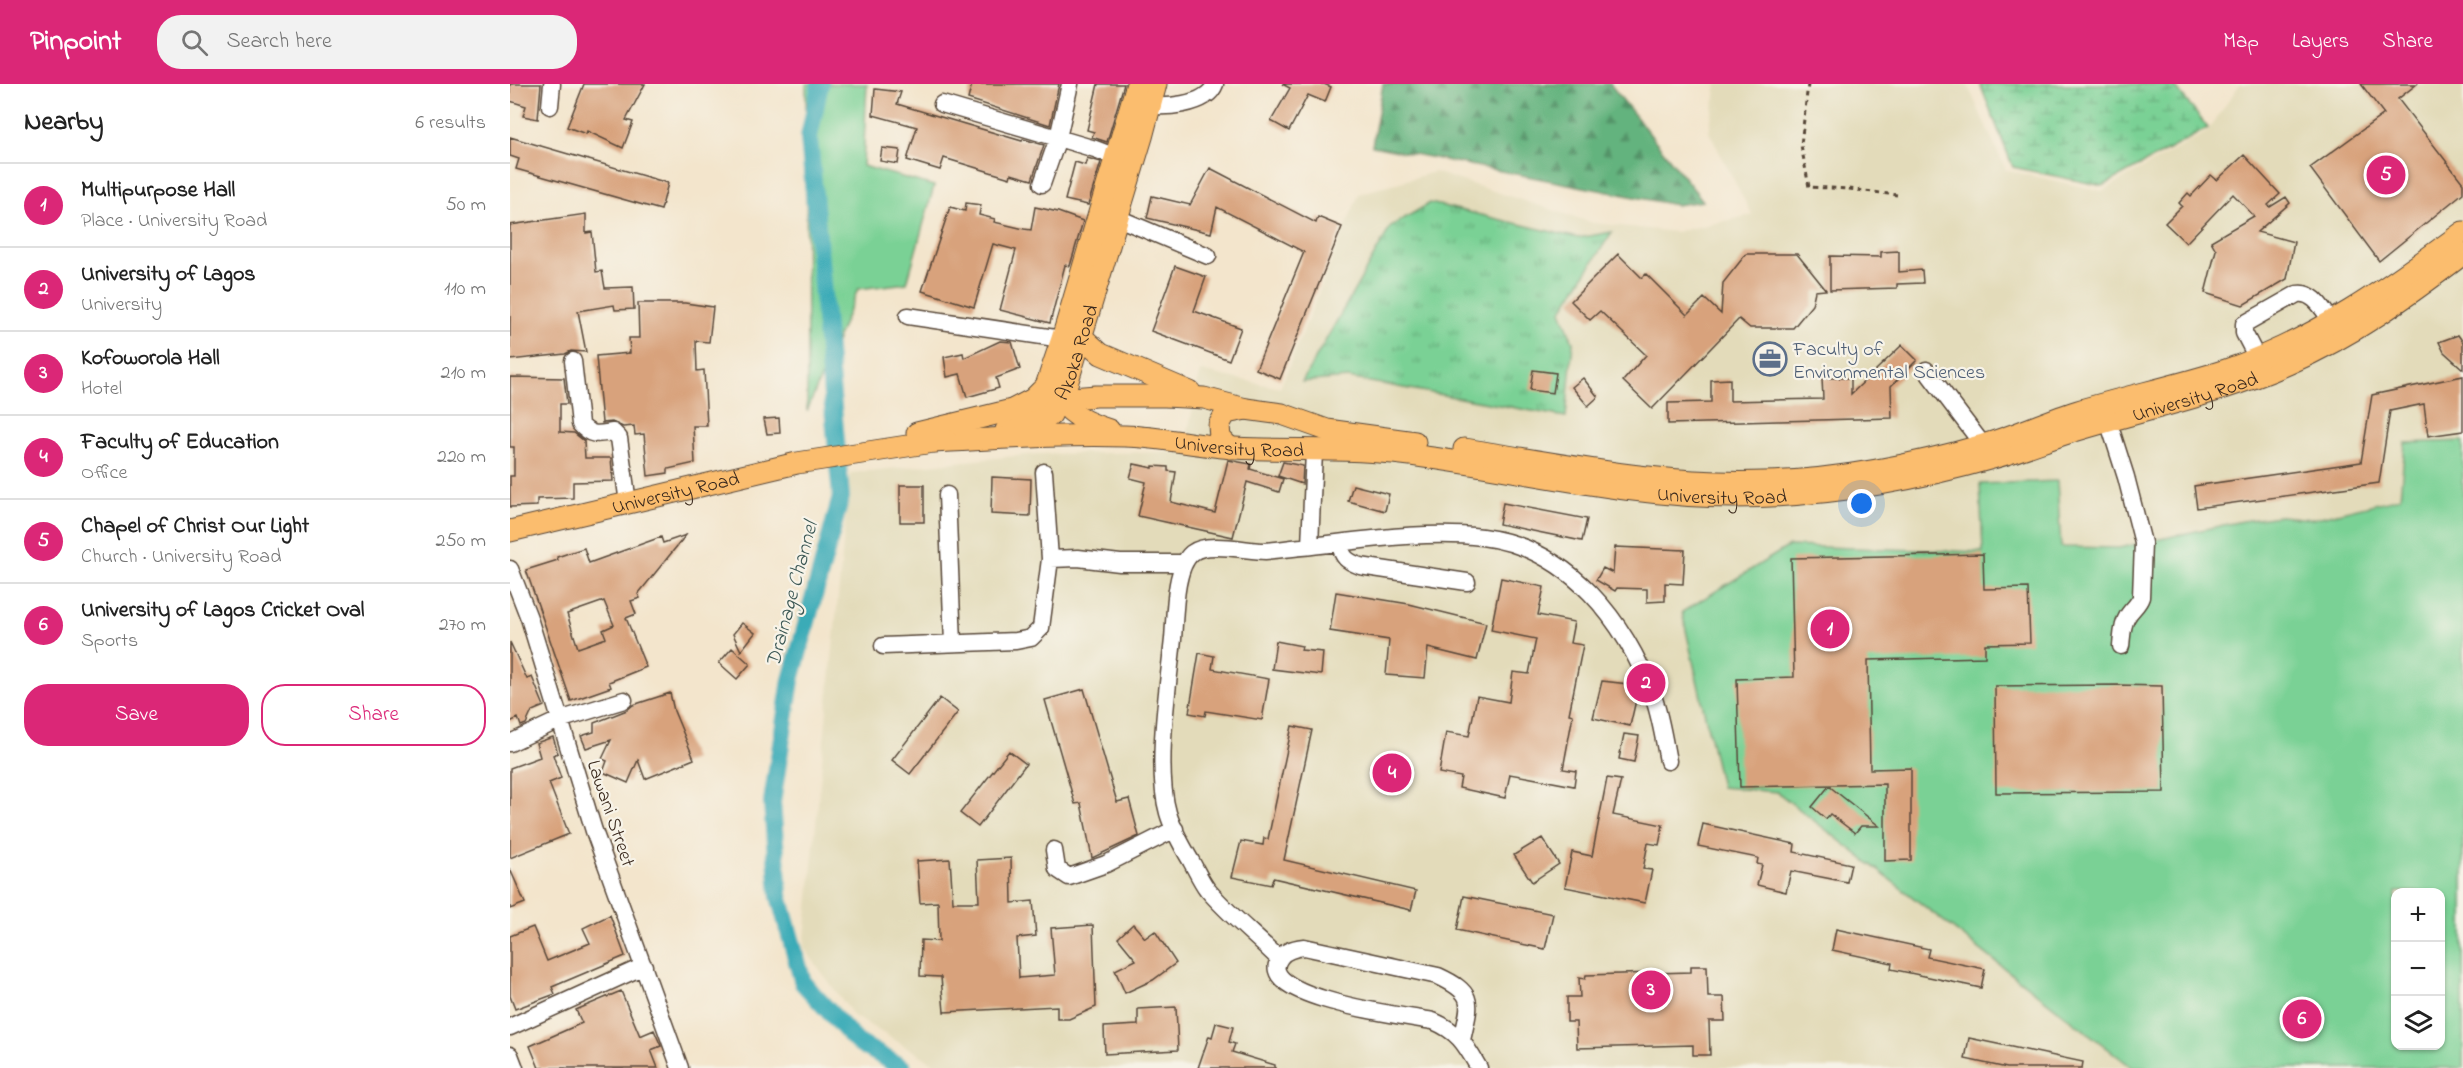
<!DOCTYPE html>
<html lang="en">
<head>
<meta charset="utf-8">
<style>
  body { margin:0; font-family:"Indie Flower",sans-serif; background:#f2f2f2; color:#222 }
  .controls { position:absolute; right:18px; bottom:18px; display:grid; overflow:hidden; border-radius:12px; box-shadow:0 2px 4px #0004 }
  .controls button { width:54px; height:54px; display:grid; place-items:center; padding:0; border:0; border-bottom:2px solid #e0e0e0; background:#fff; color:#222; font:30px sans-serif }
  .you { position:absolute; left:1352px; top:420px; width:21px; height:21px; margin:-15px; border:4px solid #fff; border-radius:50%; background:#1a73e8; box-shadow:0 0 0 9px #1a73e833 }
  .badge { display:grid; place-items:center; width:39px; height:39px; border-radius:50%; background:#db2777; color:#fff; font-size:20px; font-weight:700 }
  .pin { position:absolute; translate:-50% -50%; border:3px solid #fff; box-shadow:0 2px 6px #0006 }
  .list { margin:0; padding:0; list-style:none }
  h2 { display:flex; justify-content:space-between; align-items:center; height:78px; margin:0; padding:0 24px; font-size:26px }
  h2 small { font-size:20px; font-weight:400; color:#767676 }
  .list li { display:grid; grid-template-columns:39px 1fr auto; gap:18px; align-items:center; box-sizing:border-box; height:84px; padding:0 24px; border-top:2px solid #e0e0e0 }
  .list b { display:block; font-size:22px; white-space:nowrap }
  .list p { margin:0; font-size:20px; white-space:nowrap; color:#767676 }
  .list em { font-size:20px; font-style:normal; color:#767676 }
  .actions { display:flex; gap:12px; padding:18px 24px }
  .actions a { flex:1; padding:14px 0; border:2px solid #db2777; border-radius:24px; text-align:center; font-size:21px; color:#db2777 }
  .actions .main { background:#db2777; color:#fff }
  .icon { flex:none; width:33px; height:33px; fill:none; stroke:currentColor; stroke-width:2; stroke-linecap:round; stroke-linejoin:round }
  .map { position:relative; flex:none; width:1953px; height:984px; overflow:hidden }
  header { display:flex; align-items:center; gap:36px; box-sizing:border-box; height:84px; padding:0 30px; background:#db2777; color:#fff }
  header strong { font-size:28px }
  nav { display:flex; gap:33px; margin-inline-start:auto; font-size:21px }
  .search { width:420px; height:54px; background:#f2f2f2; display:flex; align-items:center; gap:15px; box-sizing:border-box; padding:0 21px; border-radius:24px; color:#767676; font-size:22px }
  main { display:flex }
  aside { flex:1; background:#fff }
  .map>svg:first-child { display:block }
  .built { fill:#e3dbba; fill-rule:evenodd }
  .green { fill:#7ad195; stroke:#5a7e5a; stroke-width:1.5; fill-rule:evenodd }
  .forest { fill:url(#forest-firs); stroke:#4f6e4e; stroke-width:1.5 }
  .wetland { fill:url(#wetland-marsh); stroke:#5a7e5a; stroke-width:1.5 }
  .park { fill:url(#park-tufts); stroke:#5a7e5a; stroke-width:1.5 }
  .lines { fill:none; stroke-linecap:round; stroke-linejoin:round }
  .canal { stroke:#3aabb7; stroke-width:18 }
  .building { fill:#d8a27c; fill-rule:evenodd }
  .minor-casing { stroke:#574638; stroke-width:19 }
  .major-casing { stroke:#574638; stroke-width:23 }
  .path { stroke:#574638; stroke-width:3; stroke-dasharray:4.5 4.5; stroke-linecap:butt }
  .minor { stroke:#fff; stroke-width:16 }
  .major { stroke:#fbbd6e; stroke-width:21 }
  .labels { text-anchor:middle; stroke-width:4.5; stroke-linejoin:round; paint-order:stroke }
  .service-label { font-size:20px; fill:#4e5e75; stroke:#f7f3e8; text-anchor:start }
  .street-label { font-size:20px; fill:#3b2a1e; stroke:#f7f3e8 }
  .water-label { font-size:21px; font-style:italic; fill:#3b5754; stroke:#f7f3e8 }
</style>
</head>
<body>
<header>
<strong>Pinpoint</strong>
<div class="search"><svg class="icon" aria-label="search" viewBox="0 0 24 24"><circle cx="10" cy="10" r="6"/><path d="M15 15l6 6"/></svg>Search here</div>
<nav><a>Map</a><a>Layers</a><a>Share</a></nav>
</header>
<main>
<aside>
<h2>Nearby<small>6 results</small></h2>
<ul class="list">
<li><span class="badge">1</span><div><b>Multipurpose Hall</b><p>Place · University Road</p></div><em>50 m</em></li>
<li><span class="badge">2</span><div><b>University of Lagos</b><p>University</p></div><em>110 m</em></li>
<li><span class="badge">3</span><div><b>Kofoworola Hall</b><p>Hotel</p></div><em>210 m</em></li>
<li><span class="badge">4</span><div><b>Faculty of Education</b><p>Office</p></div><em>220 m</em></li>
<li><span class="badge">5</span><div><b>Chapel of Christ Our Light</b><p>Church · University Road</p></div><em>250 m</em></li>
<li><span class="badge">6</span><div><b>University of Lagos Cricket Oval</b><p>Sports</p></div><em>270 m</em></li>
</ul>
<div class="actions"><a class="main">Save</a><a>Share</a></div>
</aside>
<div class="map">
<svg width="1953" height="984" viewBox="0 0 1953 984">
  <defs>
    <pattern id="forest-firs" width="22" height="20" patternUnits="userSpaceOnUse" patternTransform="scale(1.5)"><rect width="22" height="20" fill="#63b37e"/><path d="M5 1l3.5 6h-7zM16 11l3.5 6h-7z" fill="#539267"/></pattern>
    <pattern id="wetland-marsh" width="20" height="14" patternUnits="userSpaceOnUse" patternTransform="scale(1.5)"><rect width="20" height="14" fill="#7ad195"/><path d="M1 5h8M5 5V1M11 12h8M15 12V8" fill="none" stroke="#65aa79"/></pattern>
    <pattern id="park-tufts" width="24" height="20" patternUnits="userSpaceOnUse" patternTransform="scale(1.5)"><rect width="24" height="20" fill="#7ad195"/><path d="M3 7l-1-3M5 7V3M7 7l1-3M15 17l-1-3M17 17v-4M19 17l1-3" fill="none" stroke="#65aa79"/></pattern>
  </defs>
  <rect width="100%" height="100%" fill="#f7f3e8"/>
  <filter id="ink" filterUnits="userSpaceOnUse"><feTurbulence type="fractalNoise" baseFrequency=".0167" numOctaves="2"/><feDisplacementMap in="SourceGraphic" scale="12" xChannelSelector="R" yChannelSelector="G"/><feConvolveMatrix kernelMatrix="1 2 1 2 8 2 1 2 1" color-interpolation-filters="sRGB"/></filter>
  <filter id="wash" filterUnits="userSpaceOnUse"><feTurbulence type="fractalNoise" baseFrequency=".008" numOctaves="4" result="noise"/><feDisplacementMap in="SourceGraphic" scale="24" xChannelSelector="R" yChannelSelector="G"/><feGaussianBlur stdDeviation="1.35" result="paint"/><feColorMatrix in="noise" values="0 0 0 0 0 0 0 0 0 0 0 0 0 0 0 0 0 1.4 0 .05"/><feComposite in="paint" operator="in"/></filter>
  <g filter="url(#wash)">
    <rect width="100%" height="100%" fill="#f3e5cc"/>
    <path class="built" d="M 1207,0 L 1457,0 L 1496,86 L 1592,107 L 1697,48 L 1730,0 L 1953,0 L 1953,984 L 432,984 L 344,932 L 294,864 L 340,389 L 526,370 L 674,368 L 690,287 L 770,304 L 849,110 L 924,88 L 1083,139 L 1165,148 L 1242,131 L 1199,48 ZM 1886,808 L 1930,808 L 1930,962 L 1886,962 Z"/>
    <path class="green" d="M 296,0 L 357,0 L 353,82 L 424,102 L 397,199 L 348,205 L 297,327 Z
      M 1953,357 L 1953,984 L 1623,984 L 1267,708 L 1211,703 L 1172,528 L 1279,462 L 1473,468 L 1470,400 L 1547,397 L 1551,463 L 1609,464 L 1732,437 L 1770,432 L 1802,435 L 1890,414 L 1895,359 ZM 1886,808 L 1930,808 L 1930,962 L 1886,962 Z"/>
    <path class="forest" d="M 873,0 L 1100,0 L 1193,117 L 1166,121 L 862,62 Z"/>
    <path class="wetland" d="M 1470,0 L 1663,0 L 1698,44 L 1593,102 L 1503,83 Z"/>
    <path class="park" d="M 920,119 L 1068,154 L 1102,148 L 1051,227 L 1063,258 L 1056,333 L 838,294 L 792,298 L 881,142 Z"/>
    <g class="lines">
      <path class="canal" d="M 310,0 L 299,53 L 331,413 L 281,596 L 262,718 L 269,812 L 293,899 L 347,958 L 393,984"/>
    </g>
    <g id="blocks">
      <path class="building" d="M 0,0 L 31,0 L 28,35 L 13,32 L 16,22 L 0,17 Z
        M 74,0 L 135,0 L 116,36 L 123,38 L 113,64 L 77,47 L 76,50 L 57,43 Z
        M 462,0 L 549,0 L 540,41 L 458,15 Z
        M 588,0 L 614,0 L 597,58 L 582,53 L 584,48 L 577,46 Z
        M 772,0 L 814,0 L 821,3 L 815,18 L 798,11 L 779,47 L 761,37 L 780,4 Z
        M 1851,0 L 1907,0 L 1888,15 L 1953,99 L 1953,109 L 1869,177 L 1800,84 L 1874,30 Z
        M 365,5 L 391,8 L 387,20 L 512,57 L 513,55 L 534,61 L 522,96 L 501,90 L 500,94 L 434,74 L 430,86 L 397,76 L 407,43 L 363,31 Z
        M 0,53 L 158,99 L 151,126 L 6,85 L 9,75 L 0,72 Z
        M 372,64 L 390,66 L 388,80 L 370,77 Z
        M 1734,71 L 1770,110 L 1758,121 L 1760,123 L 1776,113 L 1780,119 L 1747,148 L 1784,158 L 1777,195 L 1733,221 L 1695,209 L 1706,166 L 1701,157 L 1744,132 L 1723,110 L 1676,159 L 1655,139 L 1672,122 L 1669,119 L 1678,109 L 1681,112 L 1701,91 L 1707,96 Z
        M 577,74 L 591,78 L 578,121 L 555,116 L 565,78 L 575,81 Z
        M 700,84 L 806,139 L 808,133 L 832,143 L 770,295 L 746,285 L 794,168 L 707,123 L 701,149 L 637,134 L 642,112 L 680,121 Z
        M 456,119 L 471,121 L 469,131 L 485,135 L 484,138 L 514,145 L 521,146 L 525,123 L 548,128 L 573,137 L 560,182 L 555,181 L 540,239 L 490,226 L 506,166 L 483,160 L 464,223 L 412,207 L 440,123 L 455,127 Z
        M 76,130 L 76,149 L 82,148 L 86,188 L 92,187 L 95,204 L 123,203 L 124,225 L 105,226 L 104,221 L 68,227 L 76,268 L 61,267 L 55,270 L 0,276 L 0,141 Z
        M 1389,167 L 1389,188 L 1412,186 L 1413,199 L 1387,200 L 1387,204 L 1320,206 L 1320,172 L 1371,173 L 1371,168 Z
        M 1108,170 L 1132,194 L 1136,190 L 1177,231 L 1194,214 L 1211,230 L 1213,199 L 1236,170 L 1287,170 L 1316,206 L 1305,207 L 1302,221 L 1283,244 L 1240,244 L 1229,235 L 1142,325 L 1113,297 L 1136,271 L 1090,227 L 1080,236 L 1061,217 Z
        M 665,182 L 696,193 L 684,227 L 731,244 L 719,276 L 641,247 Z
        M 128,219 L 175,219 L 203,223 L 199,258 L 186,257 L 187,287 L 194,286 L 197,342 L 183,342 L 185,379 L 158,385 L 158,389 L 138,392 L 134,350 L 125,351 L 124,342 L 113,343 L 102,338 L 92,339 L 86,272 L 120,269 L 119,254 L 129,254 Z
        M 1948,251 L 1953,258 L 1953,285 L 1934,268 L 1929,258 Z
        M 490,257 L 502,258 L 510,285 L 486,294 L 489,304 L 457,313 L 450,290 L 437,293 L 434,273 L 453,269 L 454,274 Z
        M 1392,261 L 1407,276 L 1381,302 L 1382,334 L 1158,340 L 1158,319 L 1201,318 L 1201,296 L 1220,295 L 1220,317 L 1313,315 L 1312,294 L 1341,294 L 1341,310 Z
        M 1023,286 L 1046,289 L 1043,309 L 1020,306 Z
        M 1953,292 L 1953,347 L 1918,352 L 1914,320 L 1880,327 L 1869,399 L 1687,424 L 1684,402 L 1851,378 L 1862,311 Z
        M 0,293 L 54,294 L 57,320 L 50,320 L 50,348 L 64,349 L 74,357 L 75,374 L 101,374 L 103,397 L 63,398 L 63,414 L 27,415 L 27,422 L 0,423 L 0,392 L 4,392 L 4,363 L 0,363 Z
        M 1073,294 L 1088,313 L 1078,322 L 1062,303 Z
        M 269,334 L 270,349 L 257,350 L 254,335 Z
        M 718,376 L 741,380 L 740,385 L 773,395 L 769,408 L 737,398 L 723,453 L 628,432 L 636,398 L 620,394 L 624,380 L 643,384 L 643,382 L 658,383 L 658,387 L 666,388 L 661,418 L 705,429 Z
        M 773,378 L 793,382 L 792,400 L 768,392 Z
        M 482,393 L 521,395 L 520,432 L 481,430 Z
        M 390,401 L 414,401 L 414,438 L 390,438 Z
        M 843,401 L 879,410 L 875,427 L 838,417 Z
        M 993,419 L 1077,435 L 1072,457 L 989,440 Z
        M 176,451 L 128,510 L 130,514 L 121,517 L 126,530 L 116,534 L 136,583 L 99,598 L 101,603 L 61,617 L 16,486 L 48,476 L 47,473 L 74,464 L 79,479 L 151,453 L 153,459 ZM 94,517 L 104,541 L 93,546 L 96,554 L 68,564 L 57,530 Z
        M 1105,463 L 1175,466 L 1173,500 L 1155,499 L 1155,517 L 1137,518 L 1137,505 L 1107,504 L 1105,507 L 1086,496 L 1093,484 L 1103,489 Z
        M 1473,470 L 1474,505 L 1518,504 L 1520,559 L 1475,560 L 1475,573 L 1358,576 L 1360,685 L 1401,684 L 1401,776 L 1375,777 L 1375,700 L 1230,703 L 1227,595 L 1284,593 L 1281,474 Z
        M 991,494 L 1034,503 L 1028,531 L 1064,538 L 1060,559 L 1073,561 L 1059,630 L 1063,631 L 1053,685 L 1066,687 L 1064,702 L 1000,690 L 995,714 L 949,704 L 951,693 L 929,689 L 936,648 L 959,652 L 967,612 L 999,618 L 1003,588 L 1019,590 L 1026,555 L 981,546 Z
        M 826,508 L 899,520 L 976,539 L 967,576 L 918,564 L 915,594 L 876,591 L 879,556 L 820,547 Z
        M 232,539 L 245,549 L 231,567 L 223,550 Z
        M 766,557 L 792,562 L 791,566 L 813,568 L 811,591 L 762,585 Z
        M 0,558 L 17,595 L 22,593 L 34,622 L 22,627 L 16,640 L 11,642 L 8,634 L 0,638 Z
        M 222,564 L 240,580 L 227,595 L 209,579 Z
        M 689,569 L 704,572 L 702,585 L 759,595 L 752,636 L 696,627 L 695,632 L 679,629 Z
        M 1092,597 L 1127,601 L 1127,616 L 1126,616 L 1120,642 L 1083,634 Z
        M 1607,601 L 1652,602 L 1654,708 L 1486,709 L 1485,602 Z
        M 574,605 L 607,718 L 619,715 L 629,752 L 582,774 L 571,719 L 565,720 L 535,616 Z
        M 160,609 L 164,627 L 184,675 L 135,695 L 128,676 L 118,699 L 93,688 L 97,677 L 92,675 L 101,656 L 76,664 L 71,652 L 84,648 L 84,639 L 117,626 L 123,621 Z
        M 430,614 L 448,628 L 400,690 L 382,676 Z
        M 782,642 L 802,646 L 774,776 L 906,807 L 901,826 L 763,794 L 761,801 L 722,793 L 731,757 L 753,761 L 754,754 L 758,755 Z
        M 1114,650 L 1129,652 L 1124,678 L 1109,675 Z
        M 43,653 L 48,669 L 43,671 L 51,694 L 39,699 L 59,750 L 0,774 L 0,684 L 30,673 L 26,659 Z
        M 499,667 L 516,680 L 468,743 L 450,729 Z
        M 1097,694 L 1111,696 L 1103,731 L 1153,741 L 1149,761 L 1138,759 L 1133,785 L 1142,786 L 1135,819 L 1055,803 L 1062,768 L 1082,772 Z
        M 1319,702 L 1369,742 L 1351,742 L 1345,749 L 1320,730 L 1316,735 L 1302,723 Z
        M 1193,740 L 1285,760 L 1284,768 L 1341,780 L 1337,798 L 1281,787 L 1276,808 L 1247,801 L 1252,781 L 1247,780 L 1248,774 L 1188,762 Z
        M 1032,754 L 1049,780 L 1022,798 L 1004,771 Z
        M 501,774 L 502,819 L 523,817 L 526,852 L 507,854 L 509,894 L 545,891 L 541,844 L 583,841 L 586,923 L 559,935 L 547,935 L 547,922 L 434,928 L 431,893 L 410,892 L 411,856 L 429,857 L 428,818 L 410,819 L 407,777 L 440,775 L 443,818 L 469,818 L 467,776 Z
        M 0,785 L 15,819 L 0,825 Z
        M 954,812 L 1043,830 L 1035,865 L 947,846 Z
        M 100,831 L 115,872 L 42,903 L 45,910 L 5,925 L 0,912 L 0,852 L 23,843 L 37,877 L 80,859 L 73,844 Z
        M 623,840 L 635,854 L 645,847 L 666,879 L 643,896 L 615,909 L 605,886 L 626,876 L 608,854 Z
        M 1326,845 L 1419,865 L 1417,873 L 1475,885 L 1471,904 L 1381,885 L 1382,879 L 1322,866 Z
        M 1181,882 L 1197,882 L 1198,913 L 1214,913 L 1215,937 L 1199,937 L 1200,971 L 1183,971 L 1183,961 L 1067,964 L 1066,938 L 1057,938 L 1057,913 L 1070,913 L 1069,894 L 1075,895 L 1076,891 L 1181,888 Z
        M 111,907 L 130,952 L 144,946 L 151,962 L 141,966 L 148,984 L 29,984 L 20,962 L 72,939 L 66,926 Z
        M 666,923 L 668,966 L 595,970 L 594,943 L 628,941 L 628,925 Z
        M 706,939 L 723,943 L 719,958 L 725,960 L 722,968 L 765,981 L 765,984 L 688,984 L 699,952 L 702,953 Z
        M 1459,954 L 1573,978 L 1572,984 L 1497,984 L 1455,975 Z"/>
    </g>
  </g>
  <g filter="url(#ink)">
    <use href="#blocks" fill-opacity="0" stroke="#574638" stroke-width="1.5"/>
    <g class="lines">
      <g class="minor-casing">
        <path id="minor" d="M 432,20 L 585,65 L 606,73
          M 631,20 C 652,25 697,22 705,0
          M 40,22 L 42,0
          M 532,100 L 548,54 L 560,0
          M 608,134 L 698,172
          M 398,232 L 552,255
          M 1747,274 L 1734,249 L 1734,240 L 1787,210 C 1804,207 1813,226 1822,238
          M 63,277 L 70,340 C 81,353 88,350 103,348 L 109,354 L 118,419
          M 1416,286 L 1479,369
          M 1595,327 L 1616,393 L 1633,459 L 1631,513 C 1628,522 1621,525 1617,533 C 1612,541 1612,553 1611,562
          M 437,411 L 443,559
          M 830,459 C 832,474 837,477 850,482 L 957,498
          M 800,462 L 804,367
          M 540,475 L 568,474 L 610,479 L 674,479
          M 0,485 L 19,534 L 84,747 L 170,984
          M 373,562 L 506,557 L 521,554 L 531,544 L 540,475 L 534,388
          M 0,659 L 49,636 L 114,616
          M 544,766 L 547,785 L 559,793 L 596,780 L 665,745
          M 769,875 C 746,852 718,830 697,805 C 691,797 686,786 681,777 C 672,762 663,746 658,729 C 645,684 658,604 663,555 C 665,532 664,484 682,469 C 697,457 737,467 755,467 C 768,466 780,464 792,463 C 849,457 915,446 972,453 C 1060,464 1116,538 1144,615 C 1151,635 1154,657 1158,677
          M 0,943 L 134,882
          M 952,956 C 960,919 967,910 928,892 L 794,863 C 785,864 775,866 770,874 C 741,914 902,933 923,937 C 949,948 955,960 969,984
          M 0,971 L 5,984"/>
      </g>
      <g class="major-casing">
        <g id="major">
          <path d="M 572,253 L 591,270 L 680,308"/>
          <path d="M 547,307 C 556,331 578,339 599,346"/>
          <path d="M 502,326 L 550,315 L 586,312 L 655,312 L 694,314 L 736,325 L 772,330 L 817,346 L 905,358"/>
          <path id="s1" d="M 496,346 L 534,336 L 541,331 L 557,300 L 632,53 L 646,0"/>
          <path d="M 407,349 L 502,326 L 523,315 L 536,302 L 552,255 L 627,0"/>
          <path id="s2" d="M 424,358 C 487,355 551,350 615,352 C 652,353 688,362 725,364 C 781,367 837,363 892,370 C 1003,383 1111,413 1224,413 C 1311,413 1399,398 1483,374 C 1508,367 1533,357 1558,349 C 1632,326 1708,311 1778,280 C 1843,252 1898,212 1953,170"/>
          <path d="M 720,364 L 710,354 L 709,341 L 716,329 L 736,325"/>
          <path d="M 954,365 C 1052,380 1153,402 1254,398 C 1325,396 1404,381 1473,361 C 1505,352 1536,337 1568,327 C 1617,312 1667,302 1716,286 C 1805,256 1879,203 1953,148"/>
          <path id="s3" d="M 0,447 L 287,379 L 436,356"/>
        </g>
      </g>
      <path class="path" d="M 1298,0 L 1291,61 L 1299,103 L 1339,105 L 1387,111"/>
      <use href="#minor" class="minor"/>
      <use href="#major" class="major"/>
    </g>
  </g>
  <defs>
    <g id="office-ring" transform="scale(1.725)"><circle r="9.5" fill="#f7f3e8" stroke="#5c6f8a" stroke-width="1.5"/><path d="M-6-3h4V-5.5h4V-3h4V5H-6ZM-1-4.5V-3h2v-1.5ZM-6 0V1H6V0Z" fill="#5c6f8a"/></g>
  </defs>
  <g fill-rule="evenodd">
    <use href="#office-ring" x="1260" y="275"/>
  </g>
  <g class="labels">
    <g class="service-label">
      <text x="1283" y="271">Faculty of<tspan x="1283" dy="23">Environmental Sciences</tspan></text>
    </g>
    <g class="street-label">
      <text dy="7" stroke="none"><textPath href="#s1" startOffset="116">Akoka Road</textPath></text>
      <text dy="7" stroke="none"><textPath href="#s2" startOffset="1278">University Road</textPath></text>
      <text dy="7" stroke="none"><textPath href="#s2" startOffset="306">University Road</textPath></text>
      <text dy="7" stroke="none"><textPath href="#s3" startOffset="170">University Road</textPath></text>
      <text dy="7" stroke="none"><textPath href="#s2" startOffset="792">University Road</textPath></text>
      <text transform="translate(102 729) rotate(71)" y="7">Lawani Street</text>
    </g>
    <g class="water-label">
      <text transform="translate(281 510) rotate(-75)" y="7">Drainage Channel</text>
    </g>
  </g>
</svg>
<div class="controls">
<button>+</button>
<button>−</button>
<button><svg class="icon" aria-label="layers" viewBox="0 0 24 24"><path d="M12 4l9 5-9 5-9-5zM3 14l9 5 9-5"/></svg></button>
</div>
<div class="you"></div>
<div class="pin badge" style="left:1320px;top:545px">1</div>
<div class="pin badge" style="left:1136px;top:599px">2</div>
<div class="pin badge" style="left:1141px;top:906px">3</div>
<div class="pin badge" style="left:882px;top:689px">4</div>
<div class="pin badge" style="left:1876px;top:91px">5</div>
<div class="pin badge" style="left:1792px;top:935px">6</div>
</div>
</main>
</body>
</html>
